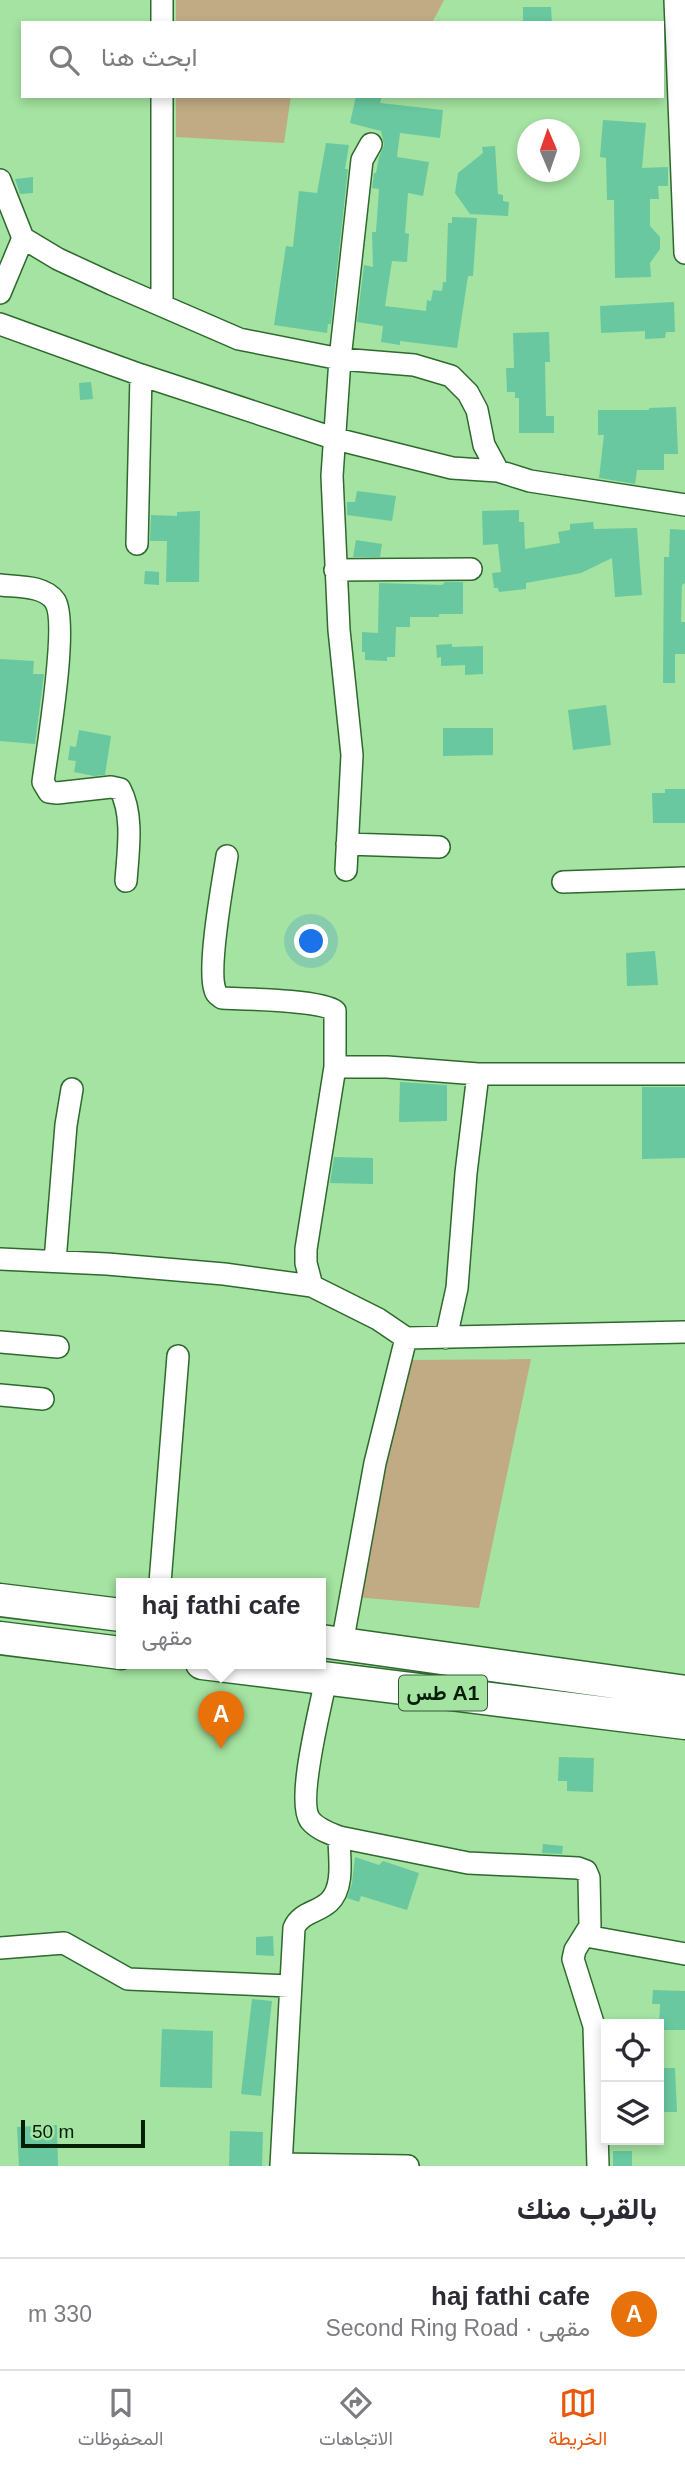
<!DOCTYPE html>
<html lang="ar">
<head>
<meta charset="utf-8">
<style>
  body { margin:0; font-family:Helvetica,Vazirmatn,sans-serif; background:#f7f7f7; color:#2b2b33; direction:rtl }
  .controls { position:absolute; right:21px; bottom:21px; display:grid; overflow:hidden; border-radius:0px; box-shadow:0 4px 10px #0003 }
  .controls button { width:63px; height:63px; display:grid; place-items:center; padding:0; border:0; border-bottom:2px solid #e1e1e2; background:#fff; color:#2b2b33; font:35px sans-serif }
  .compass { position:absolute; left:517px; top:119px; width:63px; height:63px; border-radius:50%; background:#fff; box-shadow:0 4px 10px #0003; rotate:358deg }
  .scale { position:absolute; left:21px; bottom:18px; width:124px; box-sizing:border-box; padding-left:7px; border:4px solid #051e06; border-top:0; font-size:19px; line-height:24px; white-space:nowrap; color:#051e06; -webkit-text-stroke:5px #a4e3a1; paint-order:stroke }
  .you { position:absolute; left:312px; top:942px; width:24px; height:24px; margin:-18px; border:5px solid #fff; border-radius:50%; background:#1a73e8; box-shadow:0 0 0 10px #1a73e833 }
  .badge { display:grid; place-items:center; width:46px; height:46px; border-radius:50%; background:#ea580c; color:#fff; font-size:23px; font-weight:700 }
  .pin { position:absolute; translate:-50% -58px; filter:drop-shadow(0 2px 4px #0008) }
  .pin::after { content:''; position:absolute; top:37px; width:24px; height:21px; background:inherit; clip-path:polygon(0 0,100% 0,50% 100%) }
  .popup { position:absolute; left:116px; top:1578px; width:210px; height:91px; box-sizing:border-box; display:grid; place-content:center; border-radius:0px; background:#fff; filter:drop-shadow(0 2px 5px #0005); font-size:23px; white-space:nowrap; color:#7c7c81 }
  .popup b { font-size:26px; color:#2b2b33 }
  .popup::after { content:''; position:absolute; left:50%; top:100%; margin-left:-14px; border:14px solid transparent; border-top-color:#fff }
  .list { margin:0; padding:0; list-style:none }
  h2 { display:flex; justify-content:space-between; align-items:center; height:91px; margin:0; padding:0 28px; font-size:30px }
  h2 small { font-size:23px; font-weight:400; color:#7c7c81 }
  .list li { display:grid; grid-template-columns:46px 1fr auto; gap:21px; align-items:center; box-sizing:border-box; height:112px; padding:0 28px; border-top:2px solid #e1e1e2 }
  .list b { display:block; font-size:26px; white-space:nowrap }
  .list p { margin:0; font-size:23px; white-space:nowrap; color:#7c7c81 }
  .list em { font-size:23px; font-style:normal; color:#7c7c81 }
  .icon { flex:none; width:38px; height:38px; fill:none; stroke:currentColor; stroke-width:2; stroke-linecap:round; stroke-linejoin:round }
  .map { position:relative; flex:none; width:685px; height:2166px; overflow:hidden; direction:ltr }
  .search { position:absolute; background:#fff; box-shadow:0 4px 10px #0003; left:21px; right:21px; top:21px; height:77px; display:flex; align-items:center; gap:18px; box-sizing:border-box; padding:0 24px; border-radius:0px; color:#7c7c81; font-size:26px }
  .sheet { height:203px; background:#fff }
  nav { display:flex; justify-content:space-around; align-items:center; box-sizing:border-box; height:98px; border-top:2px solid #e1e1e2; background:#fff; font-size:19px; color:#7c7c81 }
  nav a { display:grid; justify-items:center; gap:4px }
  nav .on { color:#ea580c }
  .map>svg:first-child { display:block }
  .green { fill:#c0ab84 }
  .building { fill:#69c89f }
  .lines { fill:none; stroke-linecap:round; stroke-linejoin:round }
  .minor-casing { stroke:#2e692e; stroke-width:24 }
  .highway-casing { stroke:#2e692e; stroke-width:35 }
  .minor { stroke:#fff; stroke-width:21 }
  .highway { stroke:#fff; stroke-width:32 }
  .labels { text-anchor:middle; stroke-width:5; stroke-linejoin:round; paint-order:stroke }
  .shield { fill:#a4e3a1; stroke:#355934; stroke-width:2 }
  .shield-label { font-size:21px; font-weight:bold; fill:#051e06 }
</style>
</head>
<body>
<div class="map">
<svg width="685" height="2166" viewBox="0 0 685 2166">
  <rect width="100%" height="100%" fill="#a4e3a1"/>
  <path class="green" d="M 176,0 L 444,0 L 432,23 L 176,23 Z
    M 176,96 L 291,96 L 284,143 L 176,137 Z
    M 531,1359 L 479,1608 L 356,1597 L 402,1366 L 410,1360 Z"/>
  <path class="building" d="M 523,7 L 551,7 L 552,23 L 523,23 Z
    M 356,96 L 382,96 L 380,103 L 443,110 L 440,138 L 400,133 L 397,157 L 429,162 L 423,196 L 408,193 L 405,233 L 409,234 L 407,262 L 392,261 L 385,306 L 426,311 L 427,300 L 431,301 L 433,290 L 442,291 L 443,282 L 446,282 L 448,223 L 452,223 L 452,217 L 477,218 L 473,276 L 468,276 L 457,348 L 400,341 L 400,345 L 381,342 L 383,326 L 357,322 L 364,265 L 373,267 L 372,232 L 376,232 L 379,189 L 372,188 L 374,173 L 376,173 L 379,157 L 384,145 L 381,131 L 350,123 Z
    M 603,120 L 646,123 L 642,168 L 668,167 L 668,186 L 658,186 L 659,199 L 650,199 L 650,226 L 660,237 L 660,249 L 650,263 L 651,277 L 615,278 L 614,200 L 607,200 L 606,158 L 600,157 Z
    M 326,143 L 349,145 L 345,169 L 348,169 L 331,324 L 328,324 L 327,333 L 274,325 L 286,246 L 293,247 L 299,191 L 317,193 Z
    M 495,146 L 498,194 L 503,195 L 503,201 L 509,202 L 508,216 L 470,214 L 455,193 L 458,173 L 483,153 L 482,147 Z
    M 33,177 L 33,193 L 20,194 L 15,179 Z
    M 674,302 L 675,332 L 666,332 L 665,338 L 645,339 L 645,331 L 601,333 L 600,306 Z
    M 549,332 L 550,362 L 545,362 L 546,416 L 554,416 L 554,433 L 519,433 L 519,398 L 515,398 L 515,392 L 507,392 L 506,368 L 514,368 L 513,333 Z
    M 91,382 L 93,399 L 80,400 L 79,383 Z
    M 676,407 L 678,454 L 664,454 L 664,470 L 637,470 L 635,484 L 599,478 L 604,435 L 598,435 L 598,410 L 649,410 L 649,408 Z
    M 357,491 L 396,496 L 392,521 L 347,515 L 347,502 L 355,502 Z
    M 519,510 L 519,522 L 524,522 L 525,549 L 560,543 L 558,532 L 570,530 L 570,524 L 593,522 L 594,529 L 637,528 L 642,595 L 615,597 L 612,558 L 581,573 L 526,583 L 526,589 L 499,592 L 498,588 L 494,588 L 492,573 L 501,572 L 498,544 L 483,545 L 482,511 Z
    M 200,511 L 199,582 L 166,582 L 167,541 L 150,541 L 151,515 L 177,516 L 177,512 Z
    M 670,529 L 685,530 L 685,583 L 682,585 L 681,622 L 685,622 L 685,654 L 675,654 L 675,683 L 663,683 L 664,557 L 669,557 Z
    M 356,540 L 382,544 L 380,557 L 353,557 Z
    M 145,571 L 159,572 L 159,585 L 144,584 Z
    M 445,582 L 463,582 L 463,614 L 439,614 L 439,617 L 410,617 L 410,627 L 396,627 L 395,657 L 387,657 L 387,661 L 365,660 L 365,652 L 362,652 L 362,632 L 378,633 L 379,583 L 442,585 Z
    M 452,644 L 452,647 L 483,646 L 483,674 L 465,675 L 465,665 L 441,666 L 441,657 L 437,658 L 436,645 Z
    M 0,659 L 34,661 L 33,674 L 44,674 L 35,744 L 0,741 Z
    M 606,705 L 611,745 L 573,750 L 568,710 Z
    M 443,728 L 493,728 L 493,755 L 443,756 Z
    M 79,730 L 111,736 L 105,775 L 94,776 L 74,772 L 76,761 L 68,760 L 70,746 L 76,747 Z
    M 665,789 L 685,789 L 685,823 L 653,823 L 652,793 L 665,793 Z
    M 655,951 L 658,985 L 627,986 L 626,953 Z
    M 400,1082 L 447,1085 L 447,1121 L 399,1122 Z
    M 642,1087 L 685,1087 L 685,1158 L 642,1159 Z
    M 334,1157 L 373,1158 L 373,1184 L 330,1183 Z
    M 559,1757 L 594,1758 L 593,1792 L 567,1791 L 567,1781 L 558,1781 Z
    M 543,1844 L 563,1846 L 562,1854 L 542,1853 Z
    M 355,1857 L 379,1865 L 383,1861 L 419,1873 L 407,1910 L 361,1896 L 359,1902 L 347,1898 L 352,1883 Z
    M 273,1936 L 274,1956 L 256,1955 L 256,1937 Z
    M 653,1990 L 685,1991 L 685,2030 L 659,2030 L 660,2004 L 652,2004 Z
    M 252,1999 L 272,2001 L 261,2096 L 241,2094 Z
    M 162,2029 L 213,2031 L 212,2088 L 160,2087 Z
    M 659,2068 L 675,2068 L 677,2112 L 659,2112 Z
    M 57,2125 L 58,2166 L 19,2166 L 17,2127 Z
    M 230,2131 L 263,2132 L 262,2166 L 229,2166 Z
    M 613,2151 L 632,2151 L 632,2166 L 613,2166 Z"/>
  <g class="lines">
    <g class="minor-casing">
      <path id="minor" d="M 162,0 L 162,23
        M 675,0 L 685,253
        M 162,96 L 162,304
        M 0,180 L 23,238 L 58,259 L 112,284 L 239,339 L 340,359 L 414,365 L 451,376 L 468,393 L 477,410 L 484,445 L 498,471 L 530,481 L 685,505
        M 0,293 L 23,238
        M 0,324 L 141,375 L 336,439 L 452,468 L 498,471
        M 137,544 L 141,375
        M 335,570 L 471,569
        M 0,585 C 17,587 44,585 55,601 C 69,623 47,751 43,782 L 49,792 L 57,793 L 111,787 L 120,789 C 134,815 128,852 126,881
        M 347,844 L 439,847
        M 227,856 C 223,882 207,968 215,990 C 216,995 218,995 222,998 C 245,999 321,1000 335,1011 L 335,1067 L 306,1249 L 306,1263 L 312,1286 L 378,1319 L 406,1338 L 685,1332
        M 346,870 L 352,755 L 339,630 L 332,476 L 340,359 L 362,160 L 371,144
        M 563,882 L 685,878
        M 335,1067 L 387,1067 L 478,1074 L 685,1074
        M 0,1259 L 107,1264 L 224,1274 L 312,1286
        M 55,1261 L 66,1125 L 72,1089
        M 446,1338 L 457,1288 L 466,1173 L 478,1074
        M 0,1342 L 58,1347
        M 0,1395 L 43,1399
        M 160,1583 L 178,1356
        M 342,1644 L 375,1463 L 406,1338
        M 326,1679 C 321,1706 296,1800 310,1820 C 317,1829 329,1833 339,1837 L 468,1863 L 578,1868 L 586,1871 L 589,1878 L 590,1926 L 575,1950 L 573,1959 L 594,2026 L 598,2166
        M 586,1936 L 685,1954
        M 0,1948 L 64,1943 L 128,1979 L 290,1986
        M 281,2164 L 408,2166
        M 281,2166 L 294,1928 C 301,1912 317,1913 329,1902 C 345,1887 339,1857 339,1837"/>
    </g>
    <g class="highway-casing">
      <path id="highway" d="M 0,1600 L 121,1615
        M 0,1638 L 121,1653
        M 321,1641 L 685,1692
        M 202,1663 L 685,1723"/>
    </g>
    <use href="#minor" class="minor"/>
    <use href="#highway" class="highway"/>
  </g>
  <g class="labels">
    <rect class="shield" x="399" y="1675.5" width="88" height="35" rx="5"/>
    <g class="shield-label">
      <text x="443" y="1700">طس A1</text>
    </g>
  </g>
</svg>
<div class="controls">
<button><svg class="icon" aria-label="locate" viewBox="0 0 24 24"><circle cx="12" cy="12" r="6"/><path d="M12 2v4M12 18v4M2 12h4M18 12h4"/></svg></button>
<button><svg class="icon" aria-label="layers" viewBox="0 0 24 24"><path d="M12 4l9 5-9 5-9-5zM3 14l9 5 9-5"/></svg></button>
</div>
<svg class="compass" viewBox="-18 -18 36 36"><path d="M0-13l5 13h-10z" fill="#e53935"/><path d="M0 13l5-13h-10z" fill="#7c7c81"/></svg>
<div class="scale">50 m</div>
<div class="you"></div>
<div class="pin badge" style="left:221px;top:1749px;background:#e8710a">A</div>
<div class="popup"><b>haj fathi cafe</b>مقهى</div>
<div class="search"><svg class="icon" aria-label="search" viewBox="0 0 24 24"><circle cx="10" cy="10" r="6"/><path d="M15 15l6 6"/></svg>ابحث هنا</div>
</div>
<section class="sheet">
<h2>بالقرب منك<small></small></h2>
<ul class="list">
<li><span class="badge" style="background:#e8710a">A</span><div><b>haj fathi cafe</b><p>مقهى · Second Ring Road</p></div><em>330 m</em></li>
</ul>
</section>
<nav>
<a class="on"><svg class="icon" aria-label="map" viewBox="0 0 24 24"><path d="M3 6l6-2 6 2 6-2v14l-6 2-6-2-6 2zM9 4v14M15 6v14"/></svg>الخريطة</a>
<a><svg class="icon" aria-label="directions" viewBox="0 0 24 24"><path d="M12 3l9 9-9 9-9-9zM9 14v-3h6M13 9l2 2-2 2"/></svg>الاتجاهات</a>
<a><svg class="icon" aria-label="saved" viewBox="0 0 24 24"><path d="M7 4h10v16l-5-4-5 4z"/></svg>المحفوظات</a>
</nav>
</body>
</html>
